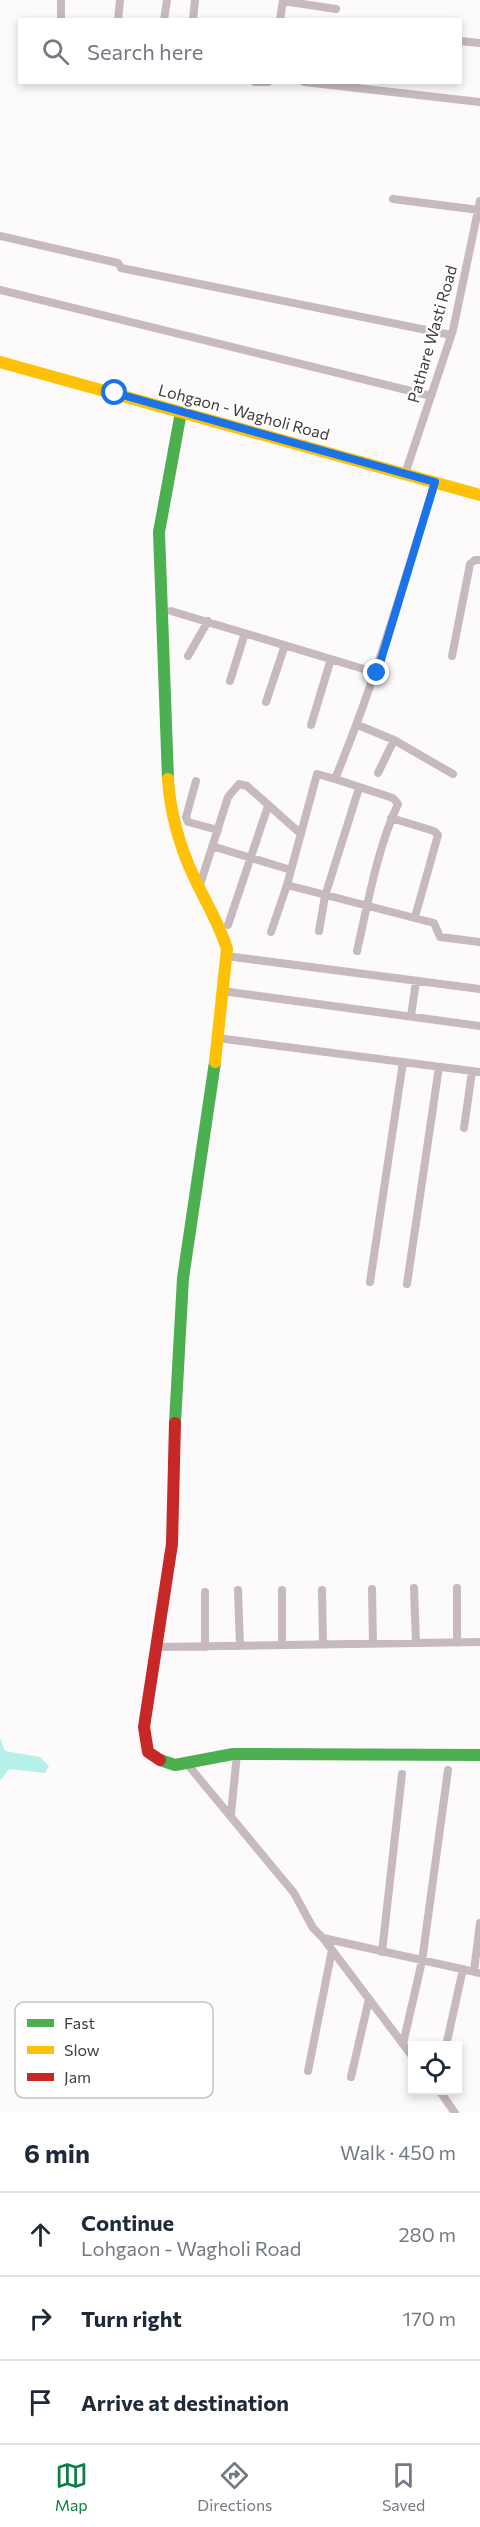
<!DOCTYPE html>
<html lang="en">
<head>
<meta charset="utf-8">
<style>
  body { margin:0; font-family:Commissioner,sans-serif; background:#f6f6f7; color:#1f2937 }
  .controls { position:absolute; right:18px; bottom:18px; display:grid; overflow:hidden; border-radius:0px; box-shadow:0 3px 9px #0003 }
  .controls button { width:54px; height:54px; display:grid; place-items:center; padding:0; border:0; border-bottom:2px solid #e0e1e3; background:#fff; color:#1f2937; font:30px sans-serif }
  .stop { position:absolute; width:18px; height:18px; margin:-14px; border:4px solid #1a73e8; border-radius:50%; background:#fff }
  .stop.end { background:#1a73e8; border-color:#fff; box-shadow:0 2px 6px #0008 }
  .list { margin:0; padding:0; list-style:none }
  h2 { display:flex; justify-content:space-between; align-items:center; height:78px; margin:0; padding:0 24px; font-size:26px }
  h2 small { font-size:20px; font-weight:400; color:#747a83 }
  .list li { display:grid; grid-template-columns:39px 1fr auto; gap:18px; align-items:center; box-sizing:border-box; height:84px; padding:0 24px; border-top:2px solid #e0e1e3 }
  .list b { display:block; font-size:22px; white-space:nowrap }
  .list p { margin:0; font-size:20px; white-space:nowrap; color:#747a83 }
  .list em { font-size:20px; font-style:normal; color:#747a83 }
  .icon { flex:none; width:33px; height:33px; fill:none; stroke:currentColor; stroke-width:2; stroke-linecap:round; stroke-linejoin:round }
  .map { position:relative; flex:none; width:480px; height:2113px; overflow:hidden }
  .search { position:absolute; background:#fff; box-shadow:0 3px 9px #0003; left:18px; right:18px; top:18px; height:66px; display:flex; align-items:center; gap:15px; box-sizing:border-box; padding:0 21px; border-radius:0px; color:#747a83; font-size:22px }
  .sheet { height:330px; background:#fff }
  nav { display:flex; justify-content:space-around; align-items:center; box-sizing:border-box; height:84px; border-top:2px solid #e0e1e3; background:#fff; font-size:16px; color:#747a83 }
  nav a { display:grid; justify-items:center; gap:3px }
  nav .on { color:#0b8043 }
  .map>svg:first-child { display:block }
  .water { fill:#b6f0eb }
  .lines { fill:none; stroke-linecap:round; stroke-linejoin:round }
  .street { stroke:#c6b9bf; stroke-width:8 }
  .fast { stroke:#4caf50; stroke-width:12 }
  .slow { stroke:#ffc107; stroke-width:12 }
  .jam { stroke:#c62828; stroke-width:12 }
  .route { stroke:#1a73e8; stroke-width:8 }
  .labels { text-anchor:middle; stroke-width:4.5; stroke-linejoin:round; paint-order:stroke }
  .street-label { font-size:16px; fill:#423a3d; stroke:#fff }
  .key { fill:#fff; stroke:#c6c4c5; stroke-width:1.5 }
  .key-label { font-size:16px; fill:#423a3d }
</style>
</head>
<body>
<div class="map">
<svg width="480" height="2113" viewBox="0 0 480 2113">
  <rect width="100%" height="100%" fill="#fcfafb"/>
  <path class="water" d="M 0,1738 L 5,1751 L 40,1757 L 49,1766 L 45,1773 L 9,1769 L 0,1781 Z"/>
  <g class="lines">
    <path class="street" d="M 61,0 L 61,20
      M 283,1 L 336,9
      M 118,20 L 120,0
      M 164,20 L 167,0
      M 193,20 L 195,0
      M 280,20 L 283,0
      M 460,41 L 480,43
      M 255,82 L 268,82
      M 304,82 L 480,102
      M 393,199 L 479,210
      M 0,236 L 118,263 L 121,268 L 451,335
      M 0,290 L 431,396
      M 405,474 L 453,330 L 480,201
      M 435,482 C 404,582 375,682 335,779 L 317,774 L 287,885 L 434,923 L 440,937 L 480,942
      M 171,611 L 377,673
      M 188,656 L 208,621
      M 452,656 L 470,564 L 475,560 L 480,560
      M 230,681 L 245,633
      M 266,702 L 285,645
      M 311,725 L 331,659
      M 358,725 L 394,740 L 453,774
      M 378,773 L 394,740
      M 335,779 L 393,798 L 398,804 C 377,849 368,903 357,951
      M 196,781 L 186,817 L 188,822 L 218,830
      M 391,818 L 434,831 L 438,835 L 415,917
      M 215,847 L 291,870
      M 199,888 L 228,797 L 239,784 L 247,786 L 301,834
      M 228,925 L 268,806
      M 319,931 L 325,896 L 359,788
      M 271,932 L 287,885
      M 226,956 L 480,989
      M 222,991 L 480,1026
      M 411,1016 L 416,981
      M 217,1038 L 480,1072
      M 464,1128 L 472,1071
      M 370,1282 L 403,1062
      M 407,1284 L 439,1067
      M 414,1588 L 416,1643
      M 457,1588 L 457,1643
      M 372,1589 L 373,1644
      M 238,1590 L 240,1646
      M 282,1590 L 282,1645
      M 322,1590 L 323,1645
      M 205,1592 L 205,1647
      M 157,1647 L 480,1642
      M 188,1765 L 294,1893 L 313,1928 L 323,1938 L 480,1973
      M 231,1814 L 237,1754
      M 323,1938 L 412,2056
      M 382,1952 L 402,1774
      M 474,1971 L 480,1923
      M 403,2044 L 422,1961 L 448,1770
      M 446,2046 L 463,1969
      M 308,2071 L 332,1950
      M 351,2077 L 369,1999
      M 439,2090 L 455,2113"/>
    <path class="fast" d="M 168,779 L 159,532 L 181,412
      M 175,1423 L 183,1278 L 215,1062
      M 160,1760 L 175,1765 L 233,1754 L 480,1755"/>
    <path class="slow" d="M 0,362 L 480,495
      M 168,779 C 170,812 180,848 194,877 C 205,901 219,923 227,949 L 215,1062"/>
    <path class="jam" d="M 160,1760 L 148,1752 L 144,1727 L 172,1544 L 175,1423"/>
  </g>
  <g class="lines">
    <path class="route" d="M 115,393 L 435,482 L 377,673"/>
  </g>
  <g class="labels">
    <g class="street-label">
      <text transform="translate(432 334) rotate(-74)" y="6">Pathare Wasti Road</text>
      <text transform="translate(244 412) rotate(15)" y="6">Lohgaon - Wagholi Road</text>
    </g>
  </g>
  <rect x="15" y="2002" width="198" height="96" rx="9" class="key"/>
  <rect x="27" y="2019" width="27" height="8" fill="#4caf50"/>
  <rect x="27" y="2046" width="27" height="8" fill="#ffc107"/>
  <rect x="27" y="2073" width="27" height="8" fill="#c62828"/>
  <g class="key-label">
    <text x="64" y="2029">Fast</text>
    <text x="64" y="2056">Slow</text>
    <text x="64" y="2083">Jam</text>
  </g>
</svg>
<div class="controls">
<button><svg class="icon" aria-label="locate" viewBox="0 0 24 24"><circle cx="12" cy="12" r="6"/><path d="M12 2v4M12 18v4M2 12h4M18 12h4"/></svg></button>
</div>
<div class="stop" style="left:115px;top:393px"></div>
<div class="stop end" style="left:377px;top:673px"></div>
<div class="search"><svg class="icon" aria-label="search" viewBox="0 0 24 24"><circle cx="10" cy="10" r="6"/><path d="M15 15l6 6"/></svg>Search here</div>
</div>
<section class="sheet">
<h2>6 min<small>Walk · 450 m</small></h2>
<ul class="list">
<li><svg class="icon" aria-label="ahead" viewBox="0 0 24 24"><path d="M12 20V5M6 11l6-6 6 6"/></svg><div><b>Continue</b><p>Lohgaon - Wagholi Road</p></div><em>280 m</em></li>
<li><svg class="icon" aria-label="right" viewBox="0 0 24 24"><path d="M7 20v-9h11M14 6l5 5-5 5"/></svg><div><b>Turn right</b></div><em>170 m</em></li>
<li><svg class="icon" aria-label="arrive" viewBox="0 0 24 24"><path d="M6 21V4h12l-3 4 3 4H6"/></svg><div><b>Arrive at destination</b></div></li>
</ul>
</section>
<nav>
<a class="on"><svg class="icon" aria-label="map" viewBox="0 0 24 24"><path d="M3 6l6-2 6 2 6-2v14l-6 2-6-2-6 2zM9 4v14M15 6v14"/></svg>Map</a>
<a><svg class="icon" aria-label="directions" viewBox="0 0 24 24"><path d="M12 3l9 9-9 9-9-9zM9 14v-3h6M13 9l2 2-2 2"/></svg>Directions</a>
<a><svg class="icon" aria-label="saved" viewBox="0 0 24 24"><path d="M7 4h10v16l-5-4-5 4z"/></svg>Saved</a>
</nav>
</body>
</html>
